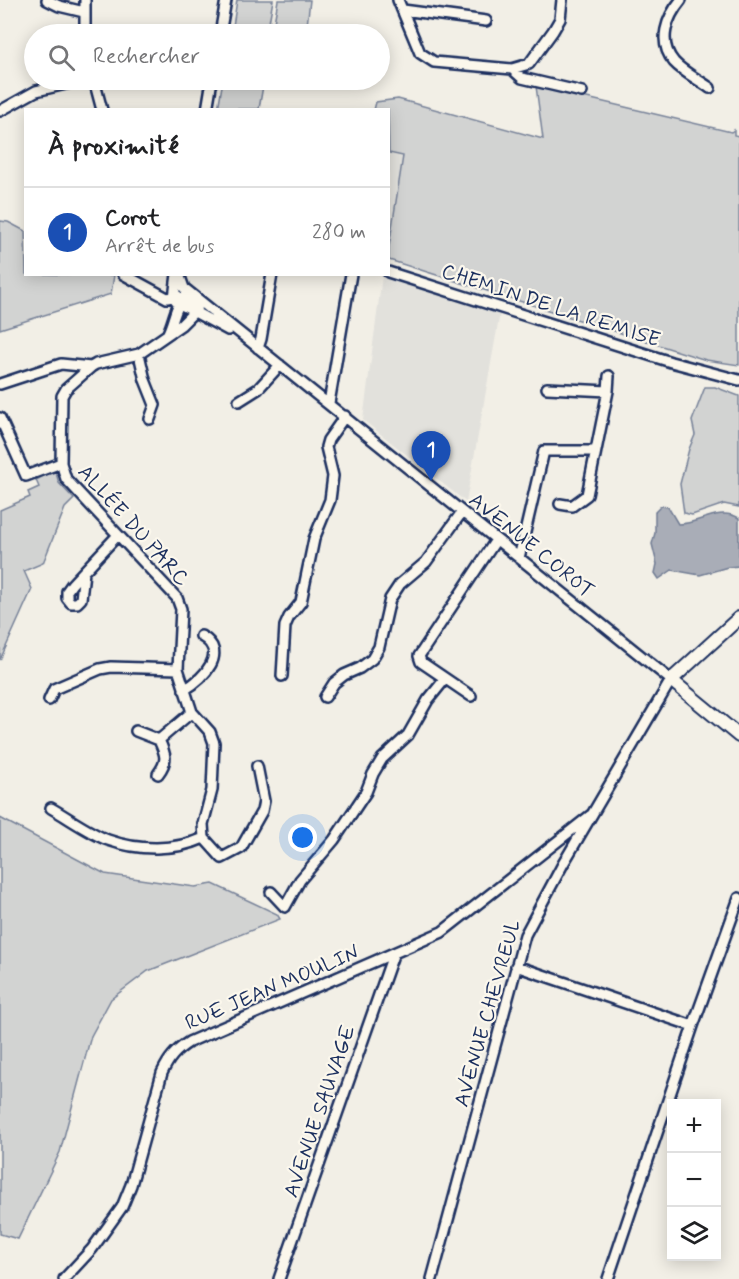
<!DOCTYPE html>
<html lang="fr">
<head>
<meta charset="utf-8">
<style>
  body { margin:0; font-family:Mynerve,sans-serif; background:#f2f2f2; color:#202124 }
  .controls { position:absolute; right:18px; bottom:18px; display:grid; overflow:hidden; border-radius:0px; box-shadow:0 3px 15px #0003 }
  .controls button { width:54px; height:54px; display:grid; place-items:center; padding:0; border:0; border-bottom:2px solid #e0e0e0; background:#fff; color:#202124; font:30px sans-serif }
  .you { position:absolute; left:303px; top:838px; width:21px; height:21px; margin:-15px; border:4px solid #fff; border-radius:50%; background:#1a73e8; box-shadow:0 0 0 9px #1a73e833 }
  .badge { display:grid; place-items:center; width:39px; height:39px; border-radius:50%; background:#d1495b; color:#fff; font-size:20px; font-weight:700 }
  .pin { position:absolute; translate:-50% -50px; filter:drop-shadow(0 2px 3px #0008) }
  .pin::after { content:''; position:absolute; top:32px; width:21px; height:18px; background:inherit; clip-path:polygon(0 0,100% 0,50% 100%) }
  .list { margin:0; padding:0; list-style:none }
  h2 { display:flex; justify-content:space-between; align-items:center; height:78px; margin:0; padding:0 24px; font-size:26px }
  h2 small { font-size:20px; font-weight:400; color:#757577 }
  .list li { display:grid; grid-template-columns:39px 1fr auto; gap:18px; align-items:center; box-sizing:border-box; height:90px; padding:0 24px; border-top:2px solid #e0e0e0 }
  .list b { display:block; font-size:22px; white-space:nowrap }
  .list p { margin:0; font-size:20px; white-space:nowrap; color:#757577 }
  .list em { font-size:20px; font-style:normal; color:#757577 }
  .icon { flex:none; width:33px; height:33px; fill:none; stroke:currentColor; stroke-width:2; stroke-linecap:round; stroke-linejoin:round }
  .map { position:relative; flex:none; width:739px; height:1279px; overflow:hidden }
  .search { position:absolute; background:#fff; box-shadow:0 3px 15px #0003; left:24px; top:24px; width:366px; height:66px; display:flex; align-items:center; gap:15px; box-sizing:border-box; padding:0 21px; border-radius:33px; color:#757577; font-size:22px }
  .panel { position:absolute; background:#fff; box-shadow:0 3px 15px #0003; left:24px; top:108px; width:366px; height:168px; border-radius:0px }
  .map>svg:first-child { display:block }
  .built { fill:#e2e1dc }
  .green { fill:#d2d3d2; stroke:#768198; stroke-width:1.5 }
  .water { fill:#a9adb7; stroke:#707b93; stroke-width:1.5 }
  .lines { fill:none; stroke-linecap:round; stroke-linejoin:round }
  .minor-casing { stroke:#1b2f5e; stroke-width:14 }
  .tertiary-casing { stroke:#1b2f5e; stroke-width:16 }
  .minor { stroke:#fbf7ec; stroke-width:9 }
  .tertiary { stroke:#fbf7ec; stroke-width:12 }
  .labels { text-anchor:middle; stroke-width:4.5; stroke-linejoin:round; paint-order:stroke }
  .street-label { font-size:21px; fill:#1b2f5e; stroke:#fbf7ec }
</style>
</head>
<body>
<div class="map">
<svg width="739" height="1279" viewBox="0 0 739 1279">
  <rect width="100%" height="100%" fill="#f2efe6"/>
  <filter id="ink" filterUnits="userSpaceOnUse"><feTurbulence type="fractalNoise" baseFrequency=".0167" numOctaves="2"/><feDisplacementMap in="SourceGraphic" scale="12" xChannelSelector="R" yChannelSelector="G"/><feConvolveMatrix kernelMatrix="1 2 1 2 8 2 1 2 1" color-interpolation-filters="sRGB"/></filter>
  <g filter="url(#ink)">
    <path class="built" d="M 389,153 L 403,155 L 389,247 Z
      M 382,276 L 500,313 L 466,502 L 363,420 Z"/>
    <path class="green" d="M 237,0 L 273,0 L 267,34 L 233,34 L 232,33 Z
      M 278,0 L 310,0 L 306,34 L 272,34 Z
      M 223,80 L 286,80 L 285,84 L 264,80 L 259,109 L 218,109 Z
      M 536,86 L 731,132 L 734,130 L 734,135 L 739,136 L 739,365 L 706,360 L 389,260 L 389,247 L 403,156 L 389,153 L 388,110 L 374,110 L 376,102 L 398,99 L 543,139 Z
      M 0,221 L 8,222 L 25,231 L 26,274 L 114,275 L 111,294 L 0,329 Z
      M 705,387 L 715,387 L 739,396 L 739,507 L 724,504 L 692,515 L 684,513 L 680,484 L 689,449 L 695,435 L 692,421 Z
      M 55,470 L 59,483 L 74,499 L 65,508 L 43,563 L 24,571 L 32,589 L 0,660 L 0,510 L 30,497 L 28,492 L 39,487 L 36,480 Z
      M 0,818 L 105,874 L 195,887 L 213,884 L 277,914 L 280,919 L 148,971 L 111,999 L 91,1036 L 60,1152 L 18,1239 L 0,1234 Z"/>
    <path class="water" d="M 661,506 L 668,507 L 678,524 C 698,525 718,506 739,518 L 739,566 L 728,567 L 700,575 L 672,570 L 659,579 L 655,573 L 657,564 L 652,544 L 655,533 L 655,512 Z"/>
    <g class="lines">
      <g class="minor-casing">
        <path id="minor" d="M 47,0 L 59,6 L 84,12
          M 398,0 L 420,53 L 434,62 L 512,69 L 529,64 L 553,31 L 560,19 L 562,0
          M 681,0 C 667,17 657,42 674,62 C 683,72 699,80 710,88
          M 403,10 L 486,21
          M 85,34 L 85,0
          M 220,34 L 226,0
          M 512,69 L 522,78 L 582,92
          M 94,80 L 102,110
          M 207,110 L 212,80
          M 0,111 L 36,91 L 83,80
          M 388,272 L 671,362 L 739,380
          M 123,274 L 167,298 L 178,296
          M 177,274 L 174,298 L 178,303 L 228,330
          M 179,274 L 184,288 L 671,680 L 563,864 L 525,935 L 432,1279
          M 194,312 L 181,325 L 139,354 L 96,364 L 91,367 L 66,389 L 62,396 L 61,463 L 66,479 L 177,598 L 181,609 L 178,669 L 192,712 L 210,732 L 214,743 L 212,790 L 203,824 L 204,838 L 222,858 L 241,848 L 262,811 L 264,801 L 257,766
          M 168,333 C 174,321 175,306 184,297 L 198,306
          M 258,348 L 261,339 L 272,274
          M 139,354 L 145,380 L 155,405 L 150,419
          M 0,384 L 61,364 L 91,367
          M 547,388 L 608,391
          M 239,401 L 258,389 L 280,365
          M 329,403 L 351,274
          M 0,418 L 26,476 L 61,463
          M 560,504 L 572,506 L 587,495 L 608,391 L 609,376
          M 519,558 L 544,451 L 596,451
          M 84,572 L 81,599 L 77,603 L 71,603 L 67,598 L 67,591 L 72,584 L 118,535
          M 282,676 L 285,626 L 289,617 L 301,602 L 314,539 L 330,500 L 333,476 L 326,447 L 328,440 L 345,416
          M 184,690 C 203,679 230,652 201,636
          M 471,696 L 421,662 L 419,656 L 496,540
          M 325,697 L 334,683 L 344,675 L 360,668 L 372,659 L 379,647 L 390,599 L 400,584 L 426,562 L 462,512
          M 49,700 L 54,689 L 100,669 L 111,667 L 178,669
          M 136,731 L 159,740 C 166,755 168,761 158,774
          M 159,740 L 192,712
          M 51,808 C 69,818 89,833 108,840 C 139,851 175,851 204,838
          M 271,892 L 285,907 L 300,880 L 334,840 L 366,792 L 373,774 L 382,759 L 408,735 L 428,700 L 445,679
          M 516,966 L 693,1026
          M 64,1279 L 92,1249 L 122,1207 L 131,1185 L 162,1073 C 169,1058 175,1051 189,1042 L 442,932 L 591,815
          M 279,1279 L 393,955
          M 608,1279 L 693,1026 L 739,898"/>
      </g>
      <g class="tertiary-casing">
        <path id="tertiary" d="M 739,618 L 671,680 L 739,736"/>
      </g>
      <use href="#minor" class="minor"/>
      <use href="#tertiary" class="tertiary"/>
    </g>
  </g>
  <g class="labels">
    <g class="street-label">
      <text transform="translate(551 305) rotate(18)" y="7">CHEMIN DE LA REMISE</text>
      <text transform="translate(134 525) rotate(48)" y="7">ALLÉE DU PARC</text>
      <text transform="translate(532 545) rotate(39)" y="7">AVENUE COROT</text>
      <text transform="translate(272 987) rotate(-23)" y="7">RUE JEAN MOULIN</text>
      <text transform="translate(487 1013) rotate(-74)" y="7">AVENUE CHEVREUL</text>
      <text transform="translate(319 1111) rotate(-71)" y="7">AVENUE SAUVAGE</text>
    </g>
  </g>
</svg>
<div class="controls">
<button>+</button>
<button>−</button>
<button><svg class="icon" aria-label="layers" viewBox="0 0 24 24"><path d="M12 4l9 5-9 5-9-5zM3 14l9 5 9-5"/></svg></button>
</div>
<div class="you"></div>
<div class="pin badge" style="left:431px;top:481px;background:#1a4fb4">1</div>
<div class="search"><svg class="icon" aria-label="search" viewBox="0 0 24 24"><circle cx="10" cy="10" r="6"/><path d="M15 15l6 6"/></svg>Rechercher</div>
<section class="panel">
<h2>À proximité<small></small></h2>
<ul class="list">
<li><span class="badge" style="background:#1a4fb4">1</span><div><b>Corot</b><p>Arrêt de bus</p></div><em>280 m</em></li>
</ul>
</section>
</div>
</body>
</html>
